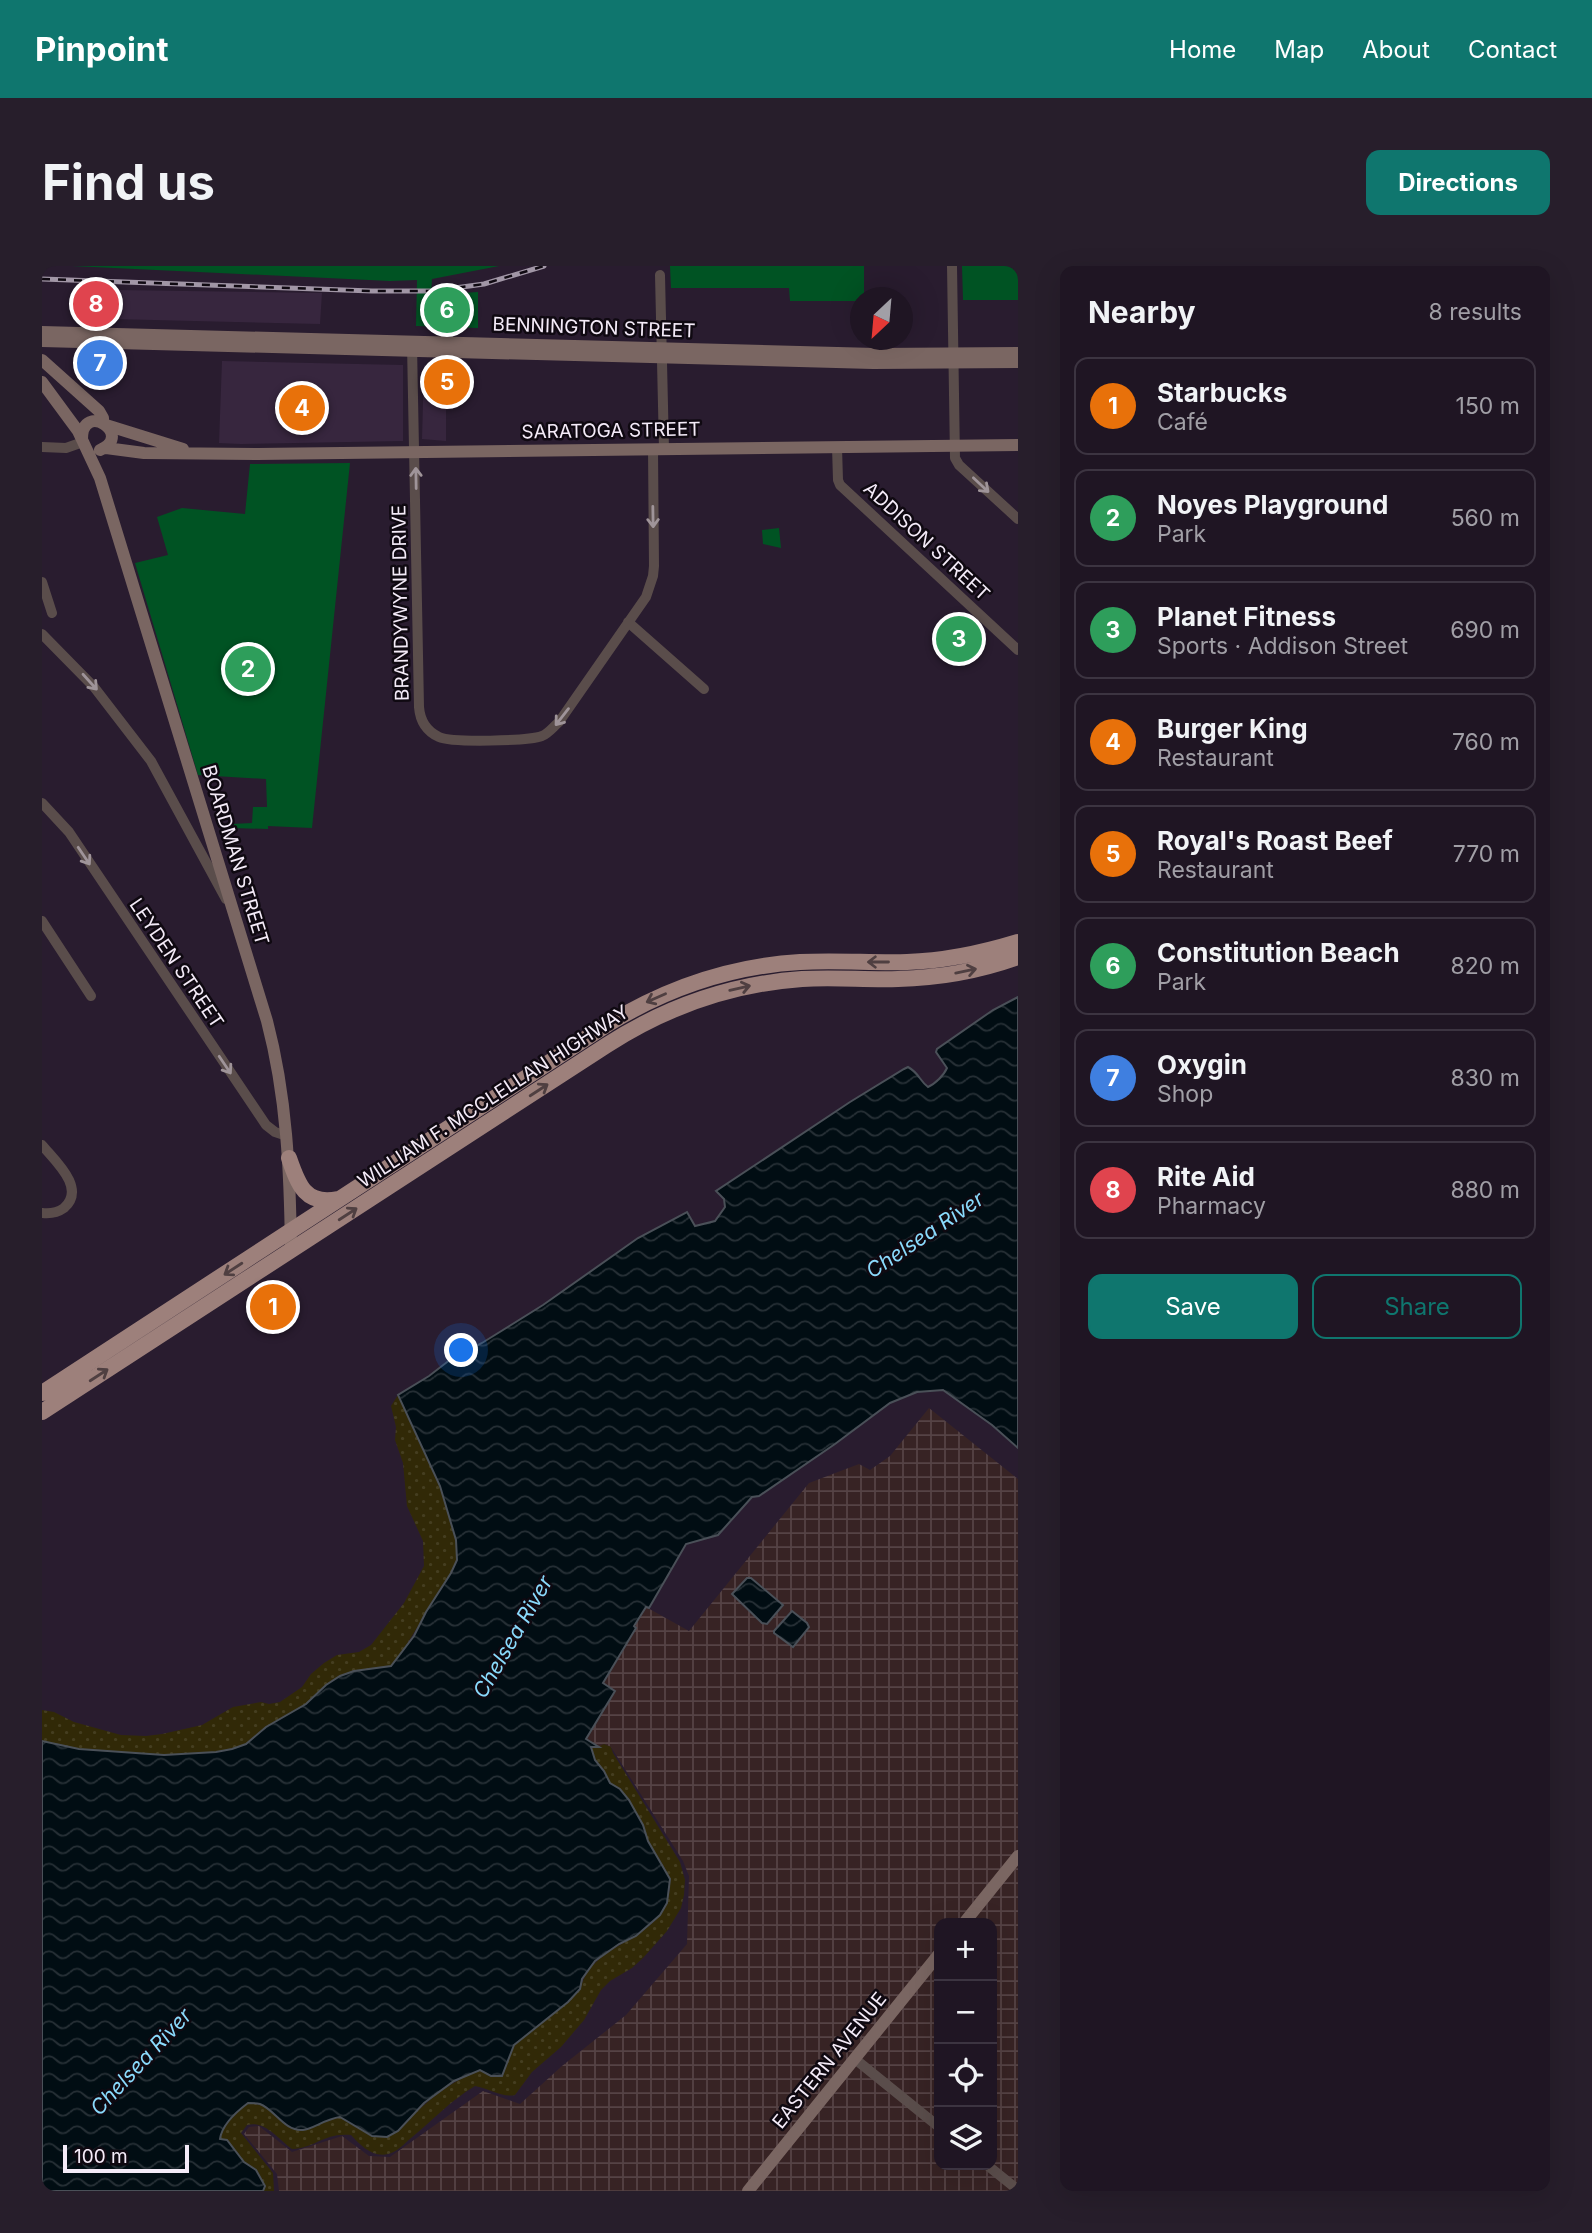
<!DOCTYPE html>
<html lang="en">
<head>
<meta charset="utf-8">
<style>
  body { margin:0; font-family:Inter,sans-serif; background:#271e2b; color:#f1f3f6 }
  .controls { position:absolute; right:21px; bottom:21px; display:grid; overflow:hidden; border-radius:14px; box-shadow:0 7px 28px #0002 }
  .controls button { width:63px; height:63px; display:grid; place-items:center; padding:0; border:0; border-bottom:2px solid #3c3441; background:#1f1523; color:#f1f3f6; font:35px sans-serif }
  .compass { position:absolute; left:808px; top:21px; width:63px; height:63px; border-radius:50%; background:#1f1523; box-shadow:0 7px 28px #0002; rotate:206deg }
  .scale { position:absolute; left:21px; bottom:18px; width:126px; box-sizing:border-box; padding-left:7px; border:4px solid #f4ebf8; border-top:0; font-size:19px; line-height:24px; white-space:nowrap; color:#f4ebf8; -webkit-text-stroke:5px #0f0911; paint-order:stroke }
  .you { position:absolute; left:420px; top:1085px; width:24px; height:24px; margin:-18px; border:5px solid #fff; border-radius:50%; background:#1a73e8; box-shadow:0 0 0 10px #1a73e833 }
  .badge { display:grid; place-items:center; width:46px; height:46px; border-radius:50%; background:#0f766e; color:#fff; font-size:23px; font-weight:700 }
  .pin { position:absolute; translate:-50% -50%; border:4px solid #fff; box-shadow:0 2px 7px #0006 }
  .list { margin:0; padding:0; list-style:none }
  h2 { display:flex; justify-content:space-between; align-items:center; height:91px; margin:0; padding:0 28px; font-size:30px }
  h2 small { font-size:23px; font-weight:400; color:#a19fa6 }
  .list li { display:grid; grid-template-columns:46px 1fr auto; gap:21px; align-items:center; box-sizing:border-box; height:98px; margin:0 14px 14px; padding:0 14px; border:2px solid #3c3441; border-radius:14px }
  .list b { display:block; font-size:26px; white-space:nowrap }
  .list p { margin:0; font-size:23px; white-space:nowrap; color:#a19fa6 }
  .list em { font-size:23px; font-style:normal; color:#a19fa6 }
  .actions { display:flex; gap:14px; padding:21px 28px }
  .actions a { flex:1; padding:16px 0; border:2px solid #0f766e; border-radius:14px; text-align:center; font-size:24px; color:#0f766e }
  .actions .main { background:#0f766e; color:#fff }
  .icon { flex:none; width:38px; height:38px; fill:none; stroke:currentColor; stroke-width:2; stroke-linecap:round; stroke-linejoin:round }
  .map { position:relative; flex:none; width:976px; height:1925px; overflow:hidden; border-radius:14px }
  header { display:flex; align-items:center; gap:42px; box-sizing:border-box; height:98px; padding:0 35px; background:#0f766e; color:#fff }
  header strong { font-size:33px }
  nav { display:flex; gap:38px; margin-inline-start:auto; font-size:24px }
  .intro { display:flex; align-items:center; justify-content:space-between; box-sizing:border-box; height:168px; padding:0 42px }
  h1 { margin:0; font-size:49px }
  .button { padding:18px 32px; border-radius:14px; background:#0f766e; color:#fff; font-size:24px; font-weight:700 }
  main { display:flex; gap:42px; padding:0 42px }
  aside { flex:1; background:#1f1523; border-radius:14px; box-shadow:0 7px 28px #0002 }
  .map>svg:first-child { display:block }
  .built { fill:#37263e }
  .industrial { fill:url(#industrial-grid); fill-rule:evenodd }
  .sand { fill:url(#sand-dots) }
  .park { fill:#005323 }
  .water { fill:url(#water-waves); stroke:#4a5058; stroke-width:2 }
  .lines { fill:none; stroke-linecap:round; stroke-linejoin:round }
  .minor { stroke:#5a4d4b; stroke-width:10 }
  .secondary { stroke:#7a6662; stroke-width:12 }
  .trunk { stroke:#9d807b; stroke-width:16 }
  .rail-casing { stroke:#a196a6; stroke-width:5 }
  .rail { stroke:#0f0911; stroke-width:2.5; stroke-dasharray:8; stroke-linecap:butt }
  .oneway { stroke:#9f9499 }
  .oneway2 { stroke:#4f3f41 }
  .labels { text-anchor:middle; stroke-width:5; stroke-linejoin:round; paint-order:stroke }
  .street-label { font-size:19px; fill:#f4ebf8; stroke:#0f0911 }
  .water-label { font-size:21px; font-style:italic; fill:#8adafc; stroke:#0f0911 }
</style>
</head>
<body>
<header>
<strong>Pinpoint</strong>
<nav><a>Home</a><a>Map</a><a>About</a><a>Contact</a></nav>
</header>
<div class="intro"><h1>Find us</h1><a class="button">Directions</a></div>
<main>
<div class="map">
<svg width="976" height="1925" viewBox="0 0 976 1925">
  <defs>
    <pattern id="industrial-grid" width="8" height="8" patternUnits="userSpaceOnUse" patternTransform="scale(1.75)"><rect width="8" height="8" fill="#372324"/><path d="M0 4h8M4 0v8" fill="none" stroke="#554345"/></pattern>
    <pattern id="sand-dots" width="8" height="8" patternUnits="userSpaceOnUse" patternTransform="scale(1.75)"><rect width="8" height="8" fill="#312907"/><path d="M2 2h.1M6 6h.1" fill="none" stroke="#453e20" stroke-width="1.8" stroke-linecap="round"/></pattern>
    <pattern id="water-waves" width="16" height="10" patternUnits="userSpaceOnUse" patternTransform="scale(1.75)"><rect width="16" height="10" fill="#010d13"/><path d="M0 5q4-4 8 0t8 0" fill="none" stroke="#273036"/></pattern>
  </defs>
  <rect width="100%" height="100%" fill="#291c2f"/>
  <path class="built" d="M 73,24 L 280,27 L 278,58 L 71,53 Z
    M 180,95 L 361,99 L 361,175 L 199,178 L 177,177 Z
    M 382,99 L 419,100 L 418,138 L 404,138 L 404,175 L 380,173 Z"/>
  <path class="industrial" d="M 887,1142 L 976,1213 L 976,1925 L 237,1925 L 235,1908 L 202,1868 L 207,1861 L 217,1860 L 250,1886 L 300,1870 L 327,1890 L 348,1891 L 441,1825 L 478,1838 L 520,1800 L 584,1749 L 645,1678 L 647,1610 L 641,1595 L 569,1481 L 562,1478 L 557,1481 L 544,1473 L 573,1425 L 561,1417 L 594,1362 L 592,1361 L 604,1341 L 647,1365 L 767,1217 L 817,1198 L 828,1204 L 848,1190 ZM 897,1657 L 950,1657 L 950,1899 L 897,1899 Z"/>
  <path class="sand" d="M 356,1129 L 398,1220 L 410,1259 L 414,1274 L 415,1294 L 409,1307 L 355,1394 L 349,1400 L 312,1405 L 298,1410 L 284,1419 L 264,1438 L 224,1461 L 204,1478 L 190,1483 L 174,1486 L 122,1489 L 37,1483 L 0,1475 L 0,1444 L 12,1446 L 32,1456 L 79,1469 L 104,1470 L 120,1468 L 160,1459 L 191,1441 L 219,1436 L 227,1438 L 238,1436 L 260,1421 L 269,1408 L 282,1397 L 295,1389 L 317,1386 L 329,1379 L 362,1337 L 382,1300 L 381,1275 L 365,1240 L 361,1197 L 353,1174 L 354,1161 L 349,1140 Z
    M 562,1478 L 569,1481 L 571,1487 L 638,1596 L 643,1614 L 642,1629 L 639,1642 L 625,1665 L 601,1692 L 590,1702 L 568,1715 L 559,1724 L 542,1754 L 519,1781 L 490,1806 L 473,1829 C 460,1832 446,1822 433,1820 C 409,1834 390,1855 369,1872 C 362,1878 355,1886 346,1888 C 331,1892 318,1879 309,1869 C 283,1866 273,1882 250,1883 C 236,1873 223,1854 205,1859 L 199,1867 L 231,1907 L 232,1925 L 221,1925 L 223,1920 L 214,1904 L 202,1896 L 185,1874 L 178,1874 C 180,1858 194,1846 206,1837 L 220,1839 L 232,1848 L 263,1864 L 278,1856 L 298,1851 L 306,1855 L 356,1865 C 380,1839 405,1816 439,1804 L 444,1808 L 462,1806 L 472,1779 L 538,1724 C 548,1682 594,1679 618,1649 C 625,1641 629,1624 628,1613 C 626,1605 611,1585 607,1576 C 598,1558 592,1538 578,1524 C 575,1520 573,1521 569,1518 C 562,1512 551,1490 549,1481 L 556,1481 Z"/>
  <path class="park" d="M 30,0 L 457,0 L 390,13 L 389,29 L 436,26 L 436,62 L 374,60 L 375,14 L 348,15 Z
    M 628,0 L 822,0 L 822,31 L 818,32 L 818,35 L 748,35 L 747,22 L 629,22 Z
    M 920,0 L 976,0 L 976,34 L 921,34 Z
    M 308,197 L 270,562 L 226,560 L 226,563 L 190,562 L 190,558 L 210,557 L 211,541 L 225,541 L 224,513 L 156,509 L 93,297 L 126,289 L 115,251 L 140,242 L 203,248 L 208,198 Z
    M 737,262 L 739,282 L 721,278 L 720,264 Z"/>
  <path class="water" d="M 976,731 L 976,1182 L 950,1159 L 901,1124 L 875,1126 L 848,1137 L 793,1178 L 717,1230 L 710,1231 L 676,1269 L 644,1278 L 607,1342 L 604,1341 L 592,1360 L 594,1362 L 561,1417 L 573,1425 L 544,1473 L 557,1481 L 549,1481 L 553,1494 L 562,1505 L 568,1517 L 578,1523 L 587,1534 L 601,1559 L 606,1575 L 628,1613 L 625,1637 L 618,1649 L 594,1670 L 577,1678 L 553,1695 L 540,1713 L 538,1723 L 526,1736 L 472,1779 L 460,1810 L 449,1810 L 438,1804 L 412,1815 L 382,1837 L 356,1865 L 345,1871 L 330,1870 L 298,1851 C 283,1853 271,1863 261,1864 C 243,1866 232,1843 218,1838 C 214,1837 210,1837 206,1837 C 194,1846 180,1858 178,1873 L 185,1874 L 202,1896 L 214,1904 L 223,1920 L 221,1925 L 0,1925 L 0,1475 L 37,1483 L 122,1489 L 174,1486 L 190,1483 L 204,1478 L 224,1461 L 264,1438 L 284,1419 L 298,1410 L 312,1405 L 349,1400 L 372,1370 L 384,1346 L 409,1307 L 415,1294 L 414,1274 L 398,1220 L 356,1129 L 387,1110 L 409,1093 L 440,1077 L 501,1039 L 596,972 L 645,946 L 653,960 L 673,955 L 683,941 L 682,933 L 674,925 L 808,836 L 862,803 L 866,801 C 877,807 877,814 886,821 C 893,818 902,809 905,802 L 894,786 L 895,783 L 951,744 Z
    M 705,1312 L 709,1312 L 741,1339 L 725,1358 L 720,1357 L 690,1328 Z
    M 750,1345 L 765,1357 L 767,1361 L 751,1381 L 732,1367 L 732,1365 Z"/>
  <g class="lines">
    <path class="minor" d="M 910,0 L 913,192 L 917,199 L 976,253
      M 618,9 L 622,183
      M 370,79 L 377,441 C 378,454 384,465 397,471 C 410,477 486,475 500,470 C 507,467 511,461 517,456 L 604,331 L 611,310 L 612,300 L 611,183
      M 0,181 L 24,182 L 41,176
      M 795,181 L 796,214 L 798,219 L 976,384
      M 0,316 L 10,347
      M 586,356 L 662,423
      M 0,368 L 52,421 L 109,495 L 184,633
      M 0,537 L 27,566 L 224,859 L 233,866 L 245,870
      M 0,655 L 49,730
      M 0,879 C 12,894 45,922 22,942 C 15,947 8,948 0,947
      M 813,1793 L 897,1861
      M 945,1899 L 976,1924"/>
    <path class="secondary" d="M 0,66 L 833,88 L 976,87
      M 0,75 L 831,97 L 976,96
      M 0,94 L 57,145 L 61,152 L 61,157
      M 0,116 L 36,165 L 58,212 L 225,755 C 245,831 248,907 249,985
      M 64,159 L 141,183
      M 40,173 C 40,134 93,169 58,184
      M 64,182 L 102,187 L 215,188 L 976,179
      M 922,1657 L 976,1590
      M 706,1925 L 897,1688"/>
    <path class="trunk" d="M 247,892 C 256,918 263,940 296,933
      M 0,1127 L 566,758 C 625,722 689,700 758,696 C 794,694 830,697 865,696 C 903,695 940,687 976,676
      M 0,1146 L 565,779 C 624,741 689,718 760,713 C 792,711 824,714 856,713 C 897,712 937,705 976,691"/>
    <g class="rail-casing">
      <path id="rail" d="M 0,13 L 330,25 L 391,25 L 442,18 L 502,0"/>
    </g>
    <use href="#rail" class="rail"/>
  </g>
  <defs><path id="oneway-shaft" d="M-6 0H5M1.5-3L5.5 0L1.5 3" fill="none" stroke-width="1.6" stroke-linecap="round" stroke-linejoin="round" transform="scale(1.75)"/></defs>
  <g class="oneway">
    <use href="#oneway-shaft" transform="translate(374 212) rotate(-91)"/>
    <use href="#oneway-shaft" transform="translate(939 219) rotate(43)"/>
    <use href="#oneway-shaft" transform="translate(611 251) rotate(89)"/>
    <use href="#oneway-shaft" transform="translate(48 416) rotate(48)"/>
    <use href="#oneway-shaft" transform="translate(520 451) rotate(128)"/>
    <use href="#oneway-shaft" transform="translate(42 590) rotate(56)"/>
    <use href="#oneway-shaft" transform="translate(183 799) rotate(56)"/>
  </g>
  <g class="oneway2">
    <use href="#oneway-shaft" transform="translate(836 696) rotate(-180)"/>
    <use href="#oneway-shaft" transform="translate(924 705) rotate(-12)"/>
    <use href="#oneway-shaft" transform="translate(698 722) rotate(-13)"/>
    <use href="#oneway-shaft" transform="translate(614 732) rotate(156)"/>
    <use href="#oneway-shaft" transform="translate(497 824) rotate(-33)"/>
    <use href="#oneway-shaft" transform="translate(306 948) rotate(-33)"/>
    <use href="#oneway-shaft" transform="translate(191 1003) rotate(147)"/>
    <use href="#oneway-shaft" transform="translate(57 1109) rotate(-33)"/>
  </g>
  <g class="labels">
    <g class="street-label">
      <text transform="translate(552 61) rotate(2)" y="7">BENNINGTON STREET</text>
      <text transform="translate(569 164) rotate(-1)" y="7">SARATOGA STREET</text>
      <text transform="translate(885 275) rotate(43)" y="7">ADDISON STREET</text>
      <text transform="translate(358 337) rotate(-91)" y="7">BRANDYWYNE DRIVE</text>
      <text transform="translate(194 589) rotate(73)" y="7">BOARDMAN STREET</text>
      <text transform="translate(135 697) rotate(56)" y="7">LEYDEN STREET</text>
      <text transform="translate(451 830) rotate(-33)" y="7">WILLIAM F. MCCLELLAN HIGHWAY</text>
      <text transform="translate(787 1794) rotate(-51)" y="7">EASTERN AVENUE</text>
    </g>
    <g class="water-label">
      <text transform="translate(883 969) rotate(-34)" y="7">Chelsea River</text>
      <text transform="translate(471 1371) rotate(-60)" y="7">Chelsea River</text>
      <text transform="translate(99 1796) rotate(-47)" y="7">Chelsea River</text>
    </g>
  </g>
</svg>
<div class="controls">
<button>+</button>
<button>−</button>
<button><svg class="icon" aria-label="locate" viewBox="0 0 24 24"><circle cx="12" cy="12" r="6"/><path d="M12 2v4M12 18v4M2 12h4M18 12h4"/></svg></button>
<button><svg class="icon" aria-label="layers" viewBox="0 0 24 24"><path d="M12 4l9 5-9 5-9-5zM3 14l9 5 9-5"/></svg></button>
</div>
<svg class="compass" viewBox="-18 -18 36 36"><path d="M0-13l5 13h-10z" fill="#e53935"/><path d="M0 13l5-13h-10z" fill="#a19fa6"/></svg>
<div class="scale">100 m</div>
<div class="you"></div>
<div class="pin badge" style="left:231px;top:1041px;background:#e8710a">1</div>
<div class="pin badge" style="left:206px;top:403px;background:#2e9e5b">2</div>
<div class="pin badge" style="left:917px;top:373px;background:#2e9e5b">3</div>
<div class="pin badge" style="left:260px;top:142px;background:#e8710a">4</div>
<div class="pin badge" style="left:405px;top:116px;background:#e8710a">5</div>
<div class="pin badge" style="left:405px;top:44px;background:#2e9e5b">6</div>
<div class="pin badge" style="left:58px;top:97px;background:#3f7fe0">7</div>
<div class="pin badge" style="left:54px;top:38px;background:#e0444e">8</div>
</div>
<aside>
<h2>Nearby<small>8 results</small></h2>
<ul class="list">
<li><span class="badge" style="background:#e8710a">1</span><div><b>Starbucks</b><p>Café</p></div><em>150 m</em></li>
<li><span class="badge" style="background:#2e9e5b">2</span><div><b>Noyes Playground</b><p>Park</p></div><em>560 m</em></li>
<li><span class="badge" style="background:#2e9e5b">3</span><div><b>Planet Fitness</b><p>Sports · Addison Street</p></div><em>690 m</em></li>
<li><span class="badge" style="background:#e8710a">4</span><div><b>Burger King</b><p>Restaurant</p></div><em>760 m</em></li>
<li><span class="badge" style="background:#e8710a">5</span><div><b>Royal's Roast Beef</b><p>Restaurant</p></div><em>770 m</em></li>
<li><span class="badge" style="background:#2e9e5b">6</span><div><b>Constitution Beach</b><p>Park</p></div><em>820 m</em></li>
<li><span class="badge" style="background:#3f7fe0">7</span><div><b>Oxygin</b><p>Shop</p></div><em>830 m</em></li>
<li><span class="badge" style="background:#e0444e">8</span><div><b>Rite Aid</b><p>Pharmacy</p></div><em>880 m</em></li>
</ul>
<div class="actions"><a class="main">Save</a><a>Share</a></div>
</aside>
</main>
</body>
</html>
